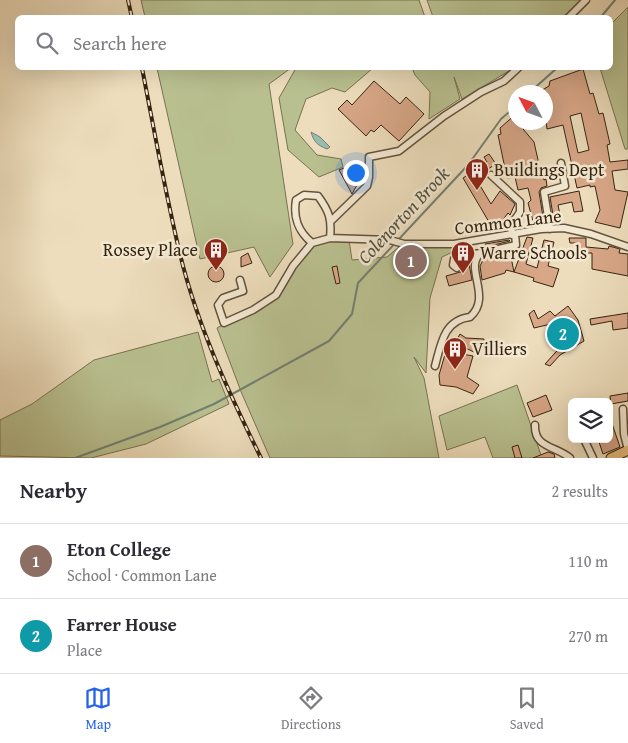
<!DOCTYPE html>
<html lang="en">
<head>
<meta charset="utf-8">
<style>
  body { margin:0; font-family:"Gentium Book Plus",serif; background:#f2f2f3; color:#2b2b33 }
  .controls { position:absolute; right:15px; bottom:15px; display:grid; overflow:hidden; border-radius:8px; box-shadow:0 5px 20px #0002 }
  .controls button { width:45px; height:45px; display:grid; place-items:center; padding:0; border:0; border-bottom:1px solid #e1e1e2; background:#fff; color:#2b2b33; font:25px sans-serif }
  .compass { position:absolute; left:508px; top:85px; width:45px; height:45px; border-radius:50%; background:#fff; box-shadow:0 5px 20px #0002; rotate:311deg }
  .you { position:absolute; left:355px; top:172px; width:18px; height:18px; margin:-12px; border:4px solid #fff; border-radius:50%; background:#1a73e8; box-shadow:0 0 0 8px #1a73e833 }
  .badge { display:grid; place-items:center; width:32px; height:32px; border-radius:50%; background:#2563eb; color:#fff; font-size:16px; font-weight:700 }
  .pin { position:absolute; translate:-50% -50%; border:2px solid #fff; box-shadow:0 1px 5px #0006 }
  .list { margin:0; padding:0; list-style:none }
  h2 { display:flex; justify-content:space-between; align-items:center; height:65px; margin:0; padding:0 20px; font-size:21px }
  h2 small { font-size:16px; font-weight:400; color:#7c7c81 }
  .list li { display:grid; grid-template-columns:32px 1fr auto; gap:15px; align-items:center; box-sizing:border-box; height:75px; padding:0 20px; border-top:1px solid #e1e1e2 }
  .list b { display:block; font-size:19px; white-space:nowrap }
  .list p { margin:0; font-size:16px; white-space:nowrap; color:#7c7c81 }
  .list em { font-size:16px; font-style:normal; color:#7c7c81 }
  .icon { flex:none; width:28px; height:28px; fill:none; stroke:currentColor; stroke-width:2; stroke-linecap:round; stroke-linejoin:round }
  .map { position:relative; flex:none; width:628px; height:458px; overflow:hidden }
  .search { position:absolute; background:#fff; box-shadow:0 5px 20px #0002; left:15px; right:15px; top:15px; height:55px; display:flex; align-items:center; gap:12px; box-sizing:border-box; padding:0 18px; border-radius:8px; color:#7c7c81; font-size:19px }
  .sheet { height:215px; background:#fff }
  nav { display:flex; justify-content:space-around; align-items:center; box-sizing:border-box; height:70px; border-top:1px solid #e1e1e2; background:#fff; font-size:14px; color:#7c7c81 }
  nav a { display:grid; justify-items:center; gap:2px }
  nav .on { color:#2563eb }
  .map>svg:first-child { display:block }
  .green { fill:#b9c090; stroke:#787250 }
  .water { fill:#99bcb1; stroke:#727f71 }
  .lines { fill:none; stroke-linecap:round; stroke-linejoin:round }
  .stream { stroke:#727f71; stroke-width:2 }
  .building { fill:#d8a788; stroke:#372410; fill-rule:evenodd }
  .minor-casing { stroke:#64523b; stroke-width:9 }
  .major-casing { stroke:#372410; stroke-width:11 }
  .minor { stroke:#f3e9d3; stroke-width:6 }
  .major { stroke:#e6be7e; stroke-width:9 }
  .rail-casing { stroke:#372410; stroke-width:4 }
  .rail { stroke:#f3e9d3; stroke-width:2; stroke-dasharray:5.5; stroke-linecap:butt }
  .labels { text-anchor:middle; stroke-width:5; stroke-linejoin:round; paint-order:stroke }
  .poi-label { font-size:18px; fill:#372410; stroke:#f3e9d3; text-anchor:start }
  .street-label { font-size:18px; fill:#372410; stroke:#f3e9d3 }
  .water-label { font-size:19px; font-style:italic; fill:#545240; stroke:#f3e9d3 }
</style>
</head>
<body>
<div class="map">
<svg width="628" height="458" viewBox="0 0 628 458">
  <rect width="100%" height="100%" fill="#edddbc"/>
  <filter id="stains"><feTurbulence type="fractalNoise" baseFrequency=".004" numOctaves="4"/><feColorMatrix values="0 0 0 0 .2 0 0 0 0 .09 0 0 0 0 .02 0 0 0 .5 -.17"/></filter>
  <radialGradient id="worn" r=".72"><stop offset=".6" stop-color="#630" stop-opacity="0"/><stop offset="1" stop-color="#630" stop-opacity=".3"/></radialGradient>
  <path class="green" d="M 141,0 L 419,0 L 425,17 L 145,17 Z
    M 427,0 L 582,0 L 564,18 L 433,17 Z
    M 628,7 L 628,149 L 625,149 L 600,68 L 610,68 L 611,24 Z
    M 157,68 L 291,68 L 269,84 L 293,244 L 270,277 L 254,247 L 200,259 Z
    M 296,68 L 373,68 L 345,92 L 332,88 L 306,99 L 295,130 L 317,155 L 341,159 L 343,167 L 319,177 L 288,150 L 279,98 Z
    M 412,68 L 514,68 L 462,99 L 454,77 L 460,99 L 429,119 L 430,92 L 415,75 Z
    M 349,240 L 352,260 L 387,257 L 400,246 L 462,245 L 461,248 L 442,257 L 430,298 L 426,373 L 414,357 L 424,378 L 439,458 L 270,458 L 242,394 L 217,328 L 274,297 L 303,254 L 312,247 L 325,242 Z
    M 198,332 L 212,382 L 219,379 L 229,404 L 146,444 L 91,458 L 0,456 L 0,420 L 32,404 L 94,360 Z
    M 517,385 L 542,458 L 493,458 L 485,437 L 447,450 L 439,416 Z"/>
  <path class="water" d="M 311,132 L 320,137 L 330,147 L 327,149 C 317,145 314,142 311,132 Z"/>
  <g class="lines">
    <path class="stream" d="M 600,18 L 615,0
      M 530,92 L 557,68
      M 75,458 L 160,427 L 214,404 L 329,341 L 352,314 L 358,283 L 468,165 L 501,119 L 516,106"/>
  </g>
  <path class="building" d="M 583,69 L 590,94 L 593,93 L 599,114 L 603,113 L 610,144 L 607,145 L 610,162 L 628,160 L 628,169 L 612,171 L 615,190 L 628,192 L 620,228 L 595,222 L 600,210 L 595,186 L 590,187 L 590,185 L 577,188 L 563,125 L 547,129 L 546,122 L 546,92 L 539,92 L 549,86 L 550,81 ZM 581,113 L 589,150 L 578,153 L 570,116 Z
    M 374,81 L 400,104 L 406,97 L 424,114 L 399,141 L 381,125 L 374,132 L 371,130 L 366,136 L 338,109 L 347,100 L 352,105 Z
    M 516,114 L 516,122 L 541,122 L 523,129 L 534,142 L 538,160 L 533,168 L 541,167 L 544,180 L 546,179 L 547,186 L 541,188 L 539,192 L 544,223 L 534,225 L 528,203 L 531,200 L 528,188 L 518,190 L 515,177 L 507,178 L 498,135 L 501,134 L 500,128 Z
    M 489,154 L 496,164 L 475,177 L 491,204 L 500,191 L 515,204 L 510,215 L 508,213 L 502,221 L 506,226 L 498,231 L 489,222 L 463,178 L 487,162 L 484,157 Z
    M 344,168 L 347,173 L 349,171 L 357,185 L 352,194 L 339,170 Z
    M 579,191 L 583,211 L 574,212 L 572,202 L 558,205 L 561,220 L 554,221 L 550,197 Z
    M 527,237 L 533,238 L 526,264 L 537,268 L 544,240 L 554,242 L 548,266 L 559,269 L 553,287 L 533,281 L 534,278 L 514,272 Z
    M 569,238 L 586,238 L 586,247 L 608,249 L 609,246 L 620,249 L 619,253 L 628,254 L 628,276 L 592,269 L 592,253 L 578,253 L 578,243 L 570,243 Z
    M 509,240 L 510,241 L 486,247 L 485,244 Z
    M 510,252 L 514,272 L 506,270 L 505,273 L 482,280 L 480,266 L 484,258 Z
    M 248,253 L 252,263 L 241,267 L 241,257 Z
    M 466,264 L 469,264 L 472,280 L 449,286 L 446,276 L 464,271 Z
    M208 274a8 8 0 1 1 16 0a8 8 0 1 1-16 0Z
    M 337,266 L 340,283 L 336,284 L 332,267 Z
    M 568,306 L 578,320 L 584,341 L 560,355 L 550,366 L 545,364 L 564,343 L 551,324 L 534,328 L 529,314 L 534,310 L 538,319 L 550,311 L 555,316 Z
    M 628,313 L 628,328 L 613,330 L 612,321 L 591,325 L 590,319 Z
    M 460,334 L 466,338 L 484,339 L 483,349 L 476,348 L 474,352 L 455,343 Z
    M 446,351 L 473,356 L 467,377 L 479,385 L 473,394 L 456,387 L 440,385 L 439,375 Z
    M 628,393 L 628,401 L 611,404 L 610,396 Z
    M 546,395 L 552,410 L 533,417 L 527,403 Z
    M 609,415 L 620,447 L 603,454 L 598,439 L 609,439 Z
    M 518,445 L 522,458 L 515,458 L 512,447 Z
    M 548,452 L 554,454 L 555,458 L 533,458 Z"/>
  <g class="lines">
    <g class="minor-casing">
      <path id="minor" d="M 568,18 L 586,0
        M 491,175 L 520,202 L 520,212 L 511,225 L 512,235
        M 332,220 L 367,186 L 369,177 L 369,157 L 399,151 L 444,116 L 481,92 L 504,81 L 518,68
        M 550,229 L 544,192 L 565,186 L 561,163
        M 330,238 C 332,219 329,211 318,196 L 304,195 L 296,200 C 293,218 298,231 312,243 L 330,238 L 390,240 L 404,244 L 454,244 L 541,229 L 564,228 L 591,234 L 628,247
        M 461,256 L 461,264 L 457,268 L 453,265 L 454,259 L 458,256 L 481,253
        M 240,280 L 243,291 L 223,298 L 218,305 L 224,323 L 253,310 L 276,295 L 293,266 L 312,243
        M 435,366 C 441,344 444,320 470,317 C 493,297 463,267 481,253 L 516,245 L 515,234
        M 623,409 L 624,434 L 628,450
        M 535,425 C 534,448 556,446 570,458
        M 584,439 L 593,458"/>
    </g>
    <g class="major-casing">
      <path id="major" d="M 611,458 L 628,450"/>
    </g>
    <use href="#minor" class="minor"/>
    <use href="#major" class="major"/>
    <g class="rail-casing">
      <path id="rail" d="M 128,0 L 132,18
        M 142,68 C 154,129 165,192 180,254 C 197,325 229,393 261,458"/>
    </g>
    <use href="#rail" class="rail"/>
  </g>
  <defs>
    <g id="building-pin" transform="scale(1.25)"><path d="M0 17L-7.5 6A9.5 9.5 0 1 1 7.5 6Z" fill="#8f2418" stroke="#f3e9d3"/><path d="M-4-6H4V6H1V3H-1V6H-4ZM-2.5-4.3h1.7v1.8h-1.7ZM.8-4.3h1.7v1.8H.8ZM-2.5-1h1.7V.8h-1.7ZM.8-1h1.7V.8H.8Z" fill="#fff"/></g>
  </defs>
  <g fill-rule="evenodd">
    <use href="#building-pin" x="477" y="170"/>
    <use href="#building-pin" x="216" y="250"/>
    <use href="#building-pin" x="463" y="253"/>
    <use href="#building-pin" x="455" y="349"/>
  </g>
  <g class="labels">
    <g class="poi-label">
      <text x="494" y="176">Buildings Dept</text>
      <text x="198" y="256" text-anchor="end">Rossey Place</text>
      <text x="480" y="259">Warre Schools</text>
      <text x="472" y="355">Villiers</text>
    </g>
    <g class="street-label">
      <text transform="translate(508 222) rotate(-7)" y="6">Common Lane</text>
    </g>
    <g class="water-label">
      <text transform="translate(403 215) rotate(-47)" y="7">Colenorton Brook</text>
    </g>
  </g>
  <rect width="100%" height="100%" filter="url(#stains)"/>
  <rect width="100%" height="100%" fill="url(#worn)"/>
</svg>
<div class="controls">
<button><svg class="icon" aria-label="layers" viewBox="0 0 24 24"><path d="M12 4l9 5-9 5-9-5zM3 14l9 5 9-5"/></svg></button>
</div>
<svg class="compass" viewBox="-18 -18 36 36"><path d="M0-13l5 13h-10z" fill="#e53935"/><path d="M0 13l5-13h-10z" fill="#7c7c81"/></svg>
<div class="you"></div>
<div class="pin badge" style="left:411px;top:261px;background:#8d6e63">1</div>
<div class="pin badge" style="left:563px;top:334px;background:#0f9aa8">2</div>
<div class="search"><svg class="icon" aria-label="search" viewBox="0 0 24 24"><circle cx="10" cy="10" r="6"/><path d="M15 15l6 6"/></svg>Search here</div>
</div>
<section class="sheet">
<h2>Nearby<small>2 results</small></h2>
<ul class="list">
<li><span class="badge" style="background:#8d6e63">1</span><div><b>Eton College</b><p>School · Common Lane</p></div><em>110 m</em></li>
<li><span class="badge" style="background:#0f9aa8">2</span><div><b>Farrer House</b><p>Place</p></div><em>270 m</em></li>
</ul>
</section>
<nav>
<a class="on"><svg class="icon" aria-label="map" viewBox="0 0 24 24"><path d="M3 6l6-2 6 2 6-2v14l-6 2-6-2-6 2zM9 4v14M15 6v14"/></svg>Map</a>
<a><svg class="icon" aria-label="directions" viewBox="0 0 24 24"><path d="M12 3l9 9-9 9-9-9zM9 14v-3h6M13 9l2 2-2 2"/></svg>Directions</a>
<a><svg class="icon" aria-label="saved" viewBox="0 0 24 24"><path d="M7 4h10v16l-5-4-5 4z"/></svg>Saved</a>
</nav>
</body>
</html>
